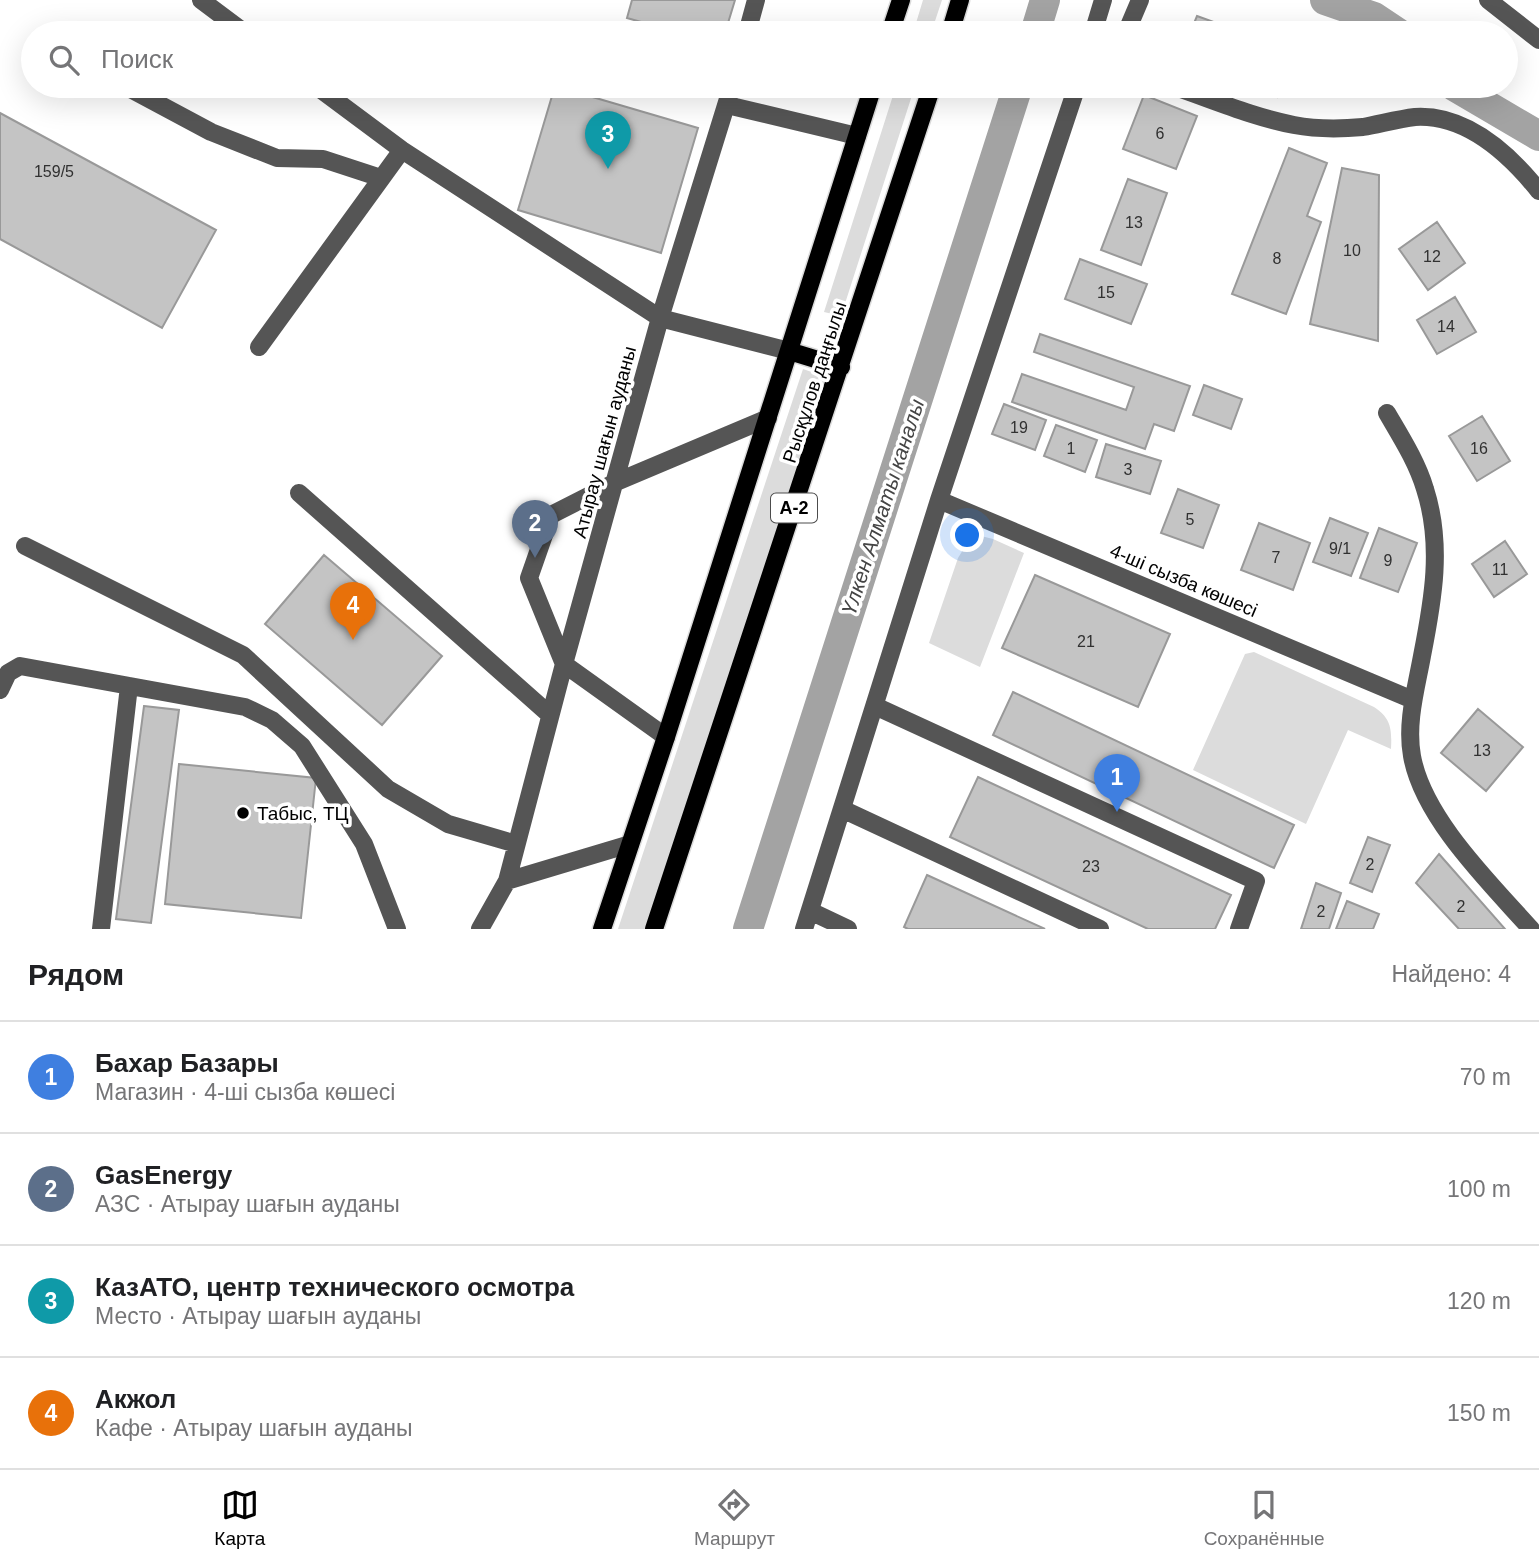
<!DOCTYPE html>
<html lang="ru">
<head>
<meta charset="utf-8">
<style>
  body { margin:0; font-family:Helvetica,sans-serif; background:#f6f6f6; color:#202124 }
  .you { position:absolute; left:968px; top:536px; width:24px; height:24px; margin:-18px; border:5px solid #fff; border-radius:50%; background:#1a73e8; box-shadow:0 0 0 10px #1a73e833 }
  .badge { display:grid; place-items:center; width:46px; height:46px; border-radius:50%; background:#000; color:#fff; font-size:23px; font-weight:700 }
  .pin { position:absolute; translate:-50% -58px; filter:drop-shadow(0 2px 4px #0008) }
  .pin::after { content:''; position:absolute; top:37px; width:24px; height:21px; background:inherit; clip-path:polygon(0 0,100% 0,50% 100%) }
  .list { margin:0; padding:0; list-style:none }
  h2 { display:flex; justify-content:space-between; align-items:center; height:91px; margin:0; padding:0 28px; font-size:30px }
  h2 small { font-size:23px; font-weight:400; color:#757577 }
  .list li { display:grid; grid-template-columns:46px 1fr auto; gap:21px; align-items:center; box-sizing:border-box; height:112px; padding:0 28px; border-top:2px solid #e0e0e0 }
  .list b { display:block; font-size:26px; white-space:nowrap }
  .list p { margin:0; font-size:23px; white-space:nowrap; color:#757577 }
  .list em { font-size:23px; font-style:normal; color:#757577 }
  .icon { flex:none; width:38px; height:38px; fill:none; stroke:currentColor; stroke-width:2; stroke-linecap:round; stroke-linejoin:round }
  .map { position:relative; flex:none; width:1539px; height:929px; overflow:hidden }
  .search { position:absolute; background:#fff; box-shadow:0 7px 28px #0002; left:21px; right:21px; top:21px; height:77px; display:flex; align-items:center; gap:18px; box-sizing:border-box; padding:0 24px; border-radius:38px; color:#757577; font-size:26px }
  .sheet { height:539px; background:#fff }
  nav { display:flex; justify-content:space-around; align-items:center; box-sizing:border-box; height:98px; border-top:2px solid #e0e0e0; background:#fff; font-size:19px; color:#757577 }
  nav a { display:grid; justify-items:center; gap:4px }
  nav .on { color:#000 }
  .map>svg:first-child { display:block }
  .green { fill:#dcdcdc }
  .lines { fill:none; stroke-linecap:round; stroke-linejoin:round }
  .canal { stroke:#a3a3a3; stroke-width:30 }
  .building { fill:#c4c4c4; stroke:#999; stroke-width:2 }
  .major-casing { stroke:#dbdbdb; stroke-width:21 }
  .minor { stroke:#555; stroke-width:18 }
  .major { stroke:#000; stroke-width:18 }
  .poi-dot { fill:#000; stroke:#fff; stroke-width:2.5 }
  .labels { text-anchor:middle; stroke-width:7; stroke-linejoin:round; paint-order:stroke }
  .number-label { font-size:16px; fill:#313131 }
  .shield { fill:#fff; stroke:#4c4c4c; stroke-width:2 }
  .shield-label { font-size:18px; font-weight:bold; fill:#000 }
  .street-label { font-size:19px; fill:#000; stroke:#fff }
  .poi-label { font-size:19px; fill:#000; stroke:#fff; text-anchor:start }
  .water-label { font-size:21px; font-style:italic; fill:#444; stroke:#fff }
</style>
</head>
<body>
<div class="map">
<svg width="1539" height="929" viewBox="0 0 1539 929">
  <rect width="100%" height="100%" fill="#fff"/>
  <path class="green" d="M 923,0 L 942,0 L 931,33 L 913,33 Z
    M 896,86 L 915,86 L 841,316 L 824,312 Z
    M 803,369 L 826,377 L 644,929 L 618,929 Z
    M 981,536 L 993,539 L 1024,553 L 980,667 L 929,643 L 958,558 L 966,545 Z
    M 1254,652 L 1374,707 C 1391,718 1392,729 1391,749 L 1348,730 L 1306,824 L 1193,770 L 1245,654 Z"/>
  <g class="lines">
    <path class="canal" d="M 1325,0 L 1374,17 L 1398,33
      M 1035,33 L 1045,0
      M 1454,86 L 1539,136
      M 748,929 L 1018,86"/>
  </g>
  <path class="building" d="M 632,0 L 735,0 L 725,33 L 680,33 L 627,18 Z
    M 1197,16 L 1236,30 L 1235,33 L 1190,33 Z
    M 555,86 L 698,128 L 661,253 L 518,210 Z
    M 1244,86 L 1281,86 L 1277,97 Z
    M 1144,95 L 1197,116 L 1176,169 L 1123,149 Z
    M 0,113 L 216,230 L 162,328 L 0,239 Z
    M 1289,148 L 1327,163 L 1307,216 L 1321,222 L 1286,314 L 1232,294 Z
    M 1342,168 L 1379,175 L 1378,341 L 1310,324 Z
    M 1128,179 L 1167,193 L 1141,265 L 1101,250 Z
    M 1437,222 L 1465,263 L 1428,290 L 1399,249 Z
    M 1080,259 L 1147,284 L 1131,324 L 1065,299 Z
    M 1455,297 L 1476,332 L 1437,354 L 1417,320 Z
    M 1040,334 L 1190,386 L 1174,431 L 1154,424 L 1145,449 L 1012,402 L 1022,374 L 1126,410 L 1134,387 L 1034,352 Z
    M 1204,385 L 1242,399 L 1231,429 L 1193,415 Z
    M 1004,404 L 1046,420 L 1035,450 L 992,434 Z
    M 1482,416 L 1510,461 L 1477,481 L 1449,436 Z
    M 1056,425 L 1097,440 L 1085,472 L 1044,456 Z
    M 1106,444 L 1161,461 L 1150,494 L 1096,477 Z
    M 1178,489 L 1219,505 L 1203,548 L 1161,533 Z
    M 1330,518 L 1368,533 L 1351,576 L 1313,562 Z
    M 1259,523 L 1310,543 L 1293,590 L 1241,570 Z
    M 1379,528 L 1417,543 L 1398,592 L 1360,578 Z
    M 1505,541 L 1527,574 L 1494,597 L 1472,564 Z
    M 324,555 L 442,656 L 382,725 L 265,624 Z
    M 1035,575 L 1170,634 L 1138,707 L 1002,648 Z
    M 1013,692 L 1294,825 L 1274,868 L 993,735 Z
    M 144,706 L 179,710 L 151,923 L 116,919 Z
    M 1478,709 L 1523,747 L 1486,791 L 1441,753 Z
    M 179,764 L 316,778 L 301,918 L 165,904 Z
    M 978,777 L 1231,895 L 1215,929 L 1148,929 L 950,837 Z
    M 1368,837 L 1390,845 L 1372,892 L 1350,883 Z
    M 1439,854 L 1505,929 L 1459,929 L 1416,883 Z
    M 927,875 L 1045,929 L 908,929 L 904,927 Z
    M 1316,883 L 1341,893 L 1329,929 L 1301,929 Z
    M 1347,901 L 1379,914 L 1373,929 L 1336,929 Z"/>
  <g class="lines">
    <g class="major-casing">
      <path id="major" d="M 890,33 L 901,0
        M 950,33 L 960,0
        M 789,351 L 841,367
        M 602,929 L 666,737 L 873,86
        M 654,929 L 932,86"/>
    </g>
    <path class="minor" d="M 201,0 L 245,33
      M 1488,0 L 1539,40
      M 747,33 L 756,0
      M 1093,33 L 1103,0
      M 1126,33 L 1140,0
      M 125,86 L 211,132 L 277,158 L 323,159 L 381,178
      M 316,86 L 402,150 L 660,318 L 789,351
      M 1172,86 C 1211,99 1252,117 1294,125 C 1315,129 1341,129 1363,127 C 1380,124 1398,119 1415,117 C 1466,114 1510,155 1539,191
      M 727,105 L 857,136
      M 259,347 L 402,150
      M 1387,413 C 1401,437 1417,462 1425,489 C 1443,545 1433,600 1422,656 C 1416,689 1406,723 1412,756 C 1423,818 1490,883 1531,929
      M 299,493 L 550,715
      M 939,500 L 1413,700
      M 25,546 L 243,655 L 388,789 L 448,824 L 516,844
      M 0,690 L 8,673 L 20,666 L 245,707 L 272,720 L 302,746 L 364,844 L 397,929
      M 875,706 L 1256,881 L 1239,929
      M 666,737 L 564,664 L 529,578 L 551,515 L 614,483 L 768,418
      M 842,809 L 1100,929
      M 507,881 L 630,844
      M 810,911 L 848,929
      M 101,929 L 129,686
      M 480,929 L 507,881 L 564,664 L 660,318 L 732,86
      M 804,929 L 939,500 L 1077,86"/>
    <use href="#major" class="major"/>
  </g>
  <circle class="poi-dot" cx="243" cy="813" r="7"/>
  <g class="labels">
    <g class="number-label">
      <text x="1160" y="139">6</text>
      <text x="54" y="177">159/5</text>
      <text x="1134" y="228">13</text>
      <text x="1352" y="256">10</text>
      <text x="1432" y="262">12</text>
      <text x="1277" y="264">8</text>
      <text x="1106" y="298">15</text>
      <text x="1446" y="332">14</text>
      <text x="1019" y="433">19</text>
      <text x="1071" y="454">1</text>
      <text x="1479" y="454">16</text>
      <text x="1128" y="475">3</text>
      <text x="1190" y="525">5</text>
      <text x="1340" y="554">9/1</text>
      <text x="1276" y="563">7</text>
      <text x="1388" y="566">9</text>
      <text x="1500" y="575">11</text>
      <text x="1086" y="647">21</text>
      <text x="1482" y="756">13</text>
      <text x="1370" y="870">2</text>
      <text x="1091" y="872">23</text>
      <text x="1461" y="912">2</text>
      <text x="1321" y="917">2</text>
    </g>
    <rect class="shield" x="771" y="493.5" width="46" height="29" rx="5"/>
    <g class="shield-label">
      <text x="794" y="514">A-2</text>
    </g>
    <g class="street-label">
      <text transform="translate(814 382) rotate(-72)" y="7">Рысқұлов даңғылы</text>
      <text transform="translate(604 442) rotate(-75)" y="7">Атырау шағын ауданы</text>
      <text transform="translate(1184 580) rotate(23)" y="7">4-ші сызба көшесі</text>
    </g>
    <g class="poi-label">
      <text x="257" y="820">Табыс, ТЦ</text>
    </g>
    <g class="water-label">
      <text transform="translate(883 507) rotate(-72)" y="7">Үлкен Алматы каналы</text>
    </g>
  </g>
</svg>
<div class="you"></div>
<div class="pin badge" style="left:1117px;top:812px;background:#3f7fe0">1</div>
<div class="pin badge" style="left:535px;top:558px;background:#5c6f8a">2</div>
<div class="pin badge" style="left:608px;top:169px;background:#0f9aa8">3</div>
<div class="pin badge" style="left:353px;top:640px;background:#e8710a">4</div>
<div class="search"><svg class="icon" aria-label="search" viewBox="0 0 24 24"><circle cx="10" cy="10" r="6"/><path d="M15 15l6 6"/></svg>Поиск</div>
</div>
<section class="sheet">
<h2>Рядом<small>Найдено: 4</small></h2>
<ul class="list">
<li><span class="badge" style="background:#3f7fe0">1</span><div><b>Бахар Базары</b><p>Магазин · 4-ші сызба көшесі</p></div><em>70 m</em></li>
<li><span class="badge" style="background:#5c6f8a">2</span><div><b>GasEnergy</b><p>АЗС · Атырау шағын ауданы</p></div><em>100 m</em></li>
<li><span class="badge" style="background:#0f9aa8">3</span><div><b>КазАТО, центр технического осмотра</b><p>Место · Атырау шағын ауданы</p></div><em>120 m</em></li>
<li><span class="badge" style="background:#e8710a">4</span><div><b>Акжол</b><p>Кафе · Атырау шағын ауданы</p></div><em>150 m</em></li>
</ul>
</section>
<nav>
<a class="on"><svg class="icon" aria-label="map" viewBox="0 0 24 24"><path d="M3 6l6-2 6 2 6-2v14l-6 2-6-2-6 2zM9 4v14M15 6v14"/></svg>Карта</a>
<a><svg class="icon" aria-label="directions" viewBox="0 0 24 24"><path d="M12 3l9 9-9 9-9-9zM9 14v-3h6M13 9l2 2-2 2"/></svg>Маршрут</a>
<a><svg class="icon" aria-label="saved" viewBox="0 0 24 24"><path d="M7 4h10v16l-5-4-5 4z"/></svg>Сохранённые</a>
</nav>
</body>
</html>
